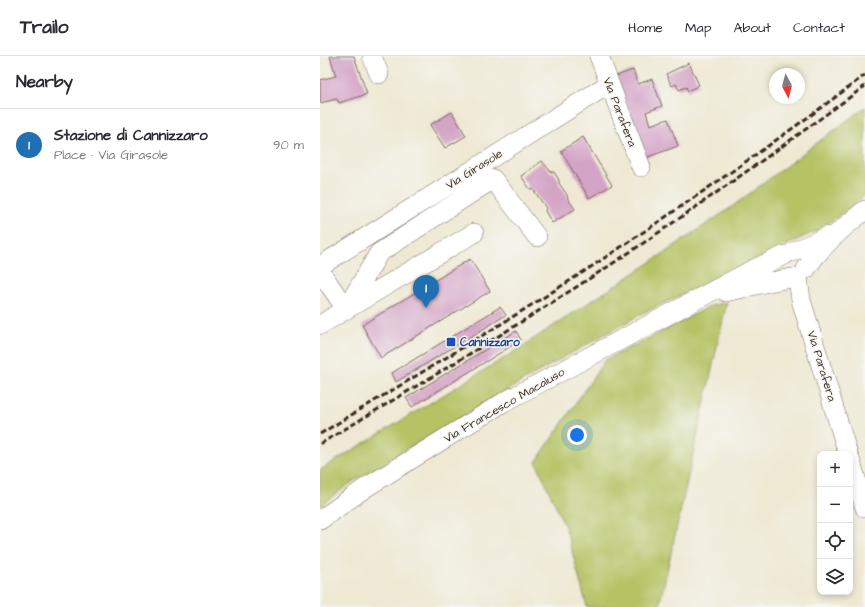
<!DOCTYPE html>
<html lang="en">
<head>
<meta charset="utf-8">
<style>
  body { margin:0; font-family:"Architects Daughter",sans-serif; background:#f2f2f3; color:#2b2b33 }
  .controls { position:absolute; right:12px; bottom:12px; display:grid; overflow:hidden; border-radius:8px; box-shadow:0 2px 6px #0003 }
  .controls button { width:36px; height:36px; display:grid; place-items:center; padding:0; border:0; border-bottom:1px solid #e1e1e2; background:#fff; color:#2b2b33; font:20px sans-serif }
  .compass { position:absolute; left:449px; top:12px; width:36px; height:36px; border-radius:50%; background:#fff; box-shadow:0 2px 6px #0003; rotate:173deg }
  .you { position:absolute; left:257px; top:379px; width:14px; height:14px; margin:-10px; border:3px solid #fff; border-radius:50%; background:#1a73e8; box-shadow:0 0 0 6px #1a73e833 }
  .badge { display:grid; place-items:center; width:26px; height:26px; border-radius:50%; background:#1f6fb2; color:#fff; font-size:13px; font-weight:700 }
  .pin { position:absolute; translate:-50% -33px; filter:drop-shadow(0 1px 2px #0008) }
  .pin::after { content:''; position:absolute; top:21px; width:14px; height:12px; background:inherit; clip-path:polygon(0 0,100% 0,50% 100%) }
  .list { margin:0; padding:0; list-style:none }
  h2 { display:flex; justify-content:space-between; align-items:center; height:52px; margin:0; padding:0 16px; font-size:17px }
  h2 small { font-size:13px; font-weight:400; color:#7c7c81 }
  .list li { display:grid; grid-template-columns:26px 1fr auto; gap:12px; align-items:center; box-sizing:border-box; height:72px; padding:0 16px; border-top:1px solid #e1e1e2 }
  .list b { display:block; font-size:15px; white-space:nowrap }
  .list p { margin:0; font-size:13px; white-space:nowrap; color:#7c7c81 }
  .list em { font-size:13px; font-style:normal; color:#7c7c81 }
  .icon { flex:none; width:22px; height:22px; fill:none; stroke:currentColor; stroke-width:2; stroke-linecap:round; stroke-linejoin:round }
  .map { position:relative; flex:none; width:545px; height:551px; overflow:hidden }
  header { display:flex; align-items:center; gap:24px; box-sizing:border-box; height:56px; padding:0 20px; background:#fff; border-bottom:1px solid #e1e1e2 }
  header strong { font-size:19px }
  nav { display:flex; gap:22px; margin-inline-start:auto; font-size:14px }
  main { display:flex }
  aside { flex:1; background:#fff }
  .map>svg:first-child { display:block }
  .green { fill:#b5c365; stroke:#787642 }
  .building { fill:#d4a4c7 }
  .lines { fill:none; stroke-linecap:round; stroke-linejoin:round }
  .minor-casing { stroke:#7a6d5e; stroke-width:20 }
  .minor { stroke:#fff; stroke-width:19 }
  .rail { stroke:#3b2a1e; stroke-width:3; stroke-dasharray:6 3; stroke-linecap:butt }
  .transit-dot { fill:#1a4fb4; stroke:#f6f6f2; stroke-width:1.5 }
  .labels { text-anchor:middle; stroke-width:3; stroke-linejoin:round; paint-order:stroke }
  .street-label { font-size:12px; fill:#3b2a1e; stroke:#f6f6f2 }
  .transit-label { font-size:12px; font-weight:bold; fill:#164399; stroke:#f6f6f2; text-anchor:start }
</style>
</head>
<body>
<header>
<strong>Trailo</strong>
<nav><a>Home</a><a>Map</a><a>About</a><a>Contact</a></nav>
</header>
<main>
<aside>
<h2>Nearby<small></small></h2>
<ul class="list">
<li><span class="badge">1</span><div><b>Stazione di Cannizzaro</b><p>Place · Via Girasole</p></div><em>90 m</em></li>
</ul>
</aside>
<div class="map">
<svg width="545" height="551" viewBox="0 0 545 551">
  <rect width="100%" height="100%" fill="#f6f6f2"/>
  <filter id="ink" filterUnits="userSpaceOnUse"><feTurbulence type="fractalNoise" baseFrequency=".025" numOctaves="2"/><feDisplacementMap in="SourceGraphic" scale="8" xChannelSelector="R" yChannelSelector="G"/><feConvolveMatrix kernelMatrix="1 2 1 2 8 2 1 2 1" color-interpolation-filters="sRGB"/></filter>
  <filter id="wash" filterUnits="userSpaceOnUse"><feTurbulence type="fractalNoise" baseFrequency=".012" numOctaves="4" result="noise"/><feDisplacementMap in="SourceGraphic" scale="16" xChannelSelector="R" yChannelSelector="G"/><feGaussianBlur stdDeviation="0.9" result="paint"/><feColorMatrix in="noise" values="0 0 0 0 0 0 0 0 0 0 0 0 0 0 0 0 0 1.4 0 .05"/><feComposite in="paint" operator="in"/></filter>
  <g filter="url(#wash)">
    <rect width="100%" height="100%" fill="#efe9d4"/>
    <path class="green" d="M 545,51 L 545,139 L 529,153 L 498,174 L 321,258 L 216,317 L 32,426 L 0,450 L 0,414 L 189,299 L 328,208 L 413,150 Z
      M 407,246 L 339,551 L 267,551 L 246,473 L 216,406 L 285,304 L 353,270 L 390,250 Z"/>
    <g id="blocks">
      <path class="building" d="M 10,0 L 34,0 L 47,38 L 19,47 L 17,43 L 0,47 L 0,24 L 16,20 Z
        M 369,7 L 379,29 L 368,35 L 366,31 L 359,34 L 356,28 L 352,30 L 346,18 Z
        M 313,14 L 318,28 L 332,23 L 342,50 L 326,56 L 330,69 L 348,63 L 358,90 L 325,102 L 296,20 Z
        M 132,56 L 146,80 L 125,92 L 110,69 Z
        M 263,81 L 292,129 L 269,142 L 241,95 Z
        M 222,105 L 231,116 L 234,116 L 239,124 L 239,127 L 247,139 L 248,143 L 255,153 L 232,167 L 225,155 L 226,152 L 213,133 L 210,133 L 201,120 Z
        M 150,203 L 170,235 L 61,302 L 42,269 Z
        M 180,251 L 186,259 L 76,326 L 72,317 Z
        M 196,275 L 201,284 L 92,351 L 86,342 Z"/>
    </g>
  </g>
  <g filter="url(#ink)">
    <use href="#blocks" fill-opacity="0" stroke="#7a6d5e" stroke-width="1"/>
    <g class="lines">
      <g class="minor-casing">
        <path id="minor" d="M 52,0 L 59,18
          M 279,0 L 321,111
          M 473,196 L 508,180
          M 0,210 L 289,28
          M 486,213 C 501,190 524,171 545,154
          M 0,215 L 26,253
          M 478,221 L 481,244 L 528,398
          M 406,236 L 449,226 L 472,222
          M 26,253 L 59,197 L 173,123 L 217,181
          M 0,269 L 154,177
          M 530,403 L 545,452
          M 0,464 L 45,432 L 184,346 L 432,214 L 465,199"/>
      </g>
      <use href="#minor" class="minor"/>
      <path class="rail" d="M 0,378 C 100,317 201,258 298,193 C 382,137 464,80 545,19
        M 0,388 C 102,327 204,266 304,200 C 386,145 466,88 545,30"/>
    </g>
  </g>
  <rect class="transit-dot" x="126" y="281" width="10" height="10" rx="2"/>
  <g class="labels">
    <g class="street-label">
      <text transform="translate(300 56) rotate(69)" y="4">Via Parafera</text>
      <text transform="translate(154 113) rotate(-32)" y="4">Via Girasole</text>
      <text transform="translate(502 310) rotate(73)" y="4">Via Parafera</text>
      <text transform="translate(184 349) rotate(-30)" y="4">Via Francesco Macaluso</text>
    </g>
    <g class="transit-label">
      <text x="140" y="290">Cannizzaro</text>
    </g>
  </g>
</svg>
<div class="controls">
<button>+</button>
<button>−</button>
<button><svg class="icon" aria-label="locate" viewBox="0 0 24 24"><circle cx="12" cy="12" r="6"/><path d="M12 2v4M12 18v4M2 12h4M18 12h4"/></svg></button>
<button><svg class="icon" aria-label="layers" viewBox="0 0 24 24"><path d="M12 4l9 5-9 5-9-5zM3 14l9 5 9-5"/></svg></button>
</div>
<svg class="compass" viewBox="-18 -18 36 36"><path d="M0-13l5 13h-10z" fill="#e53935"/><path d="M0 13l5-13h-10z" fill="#7c7c81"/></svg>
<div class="you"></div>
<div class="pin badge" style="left:106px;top:252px">1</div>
</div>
</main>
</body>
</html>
